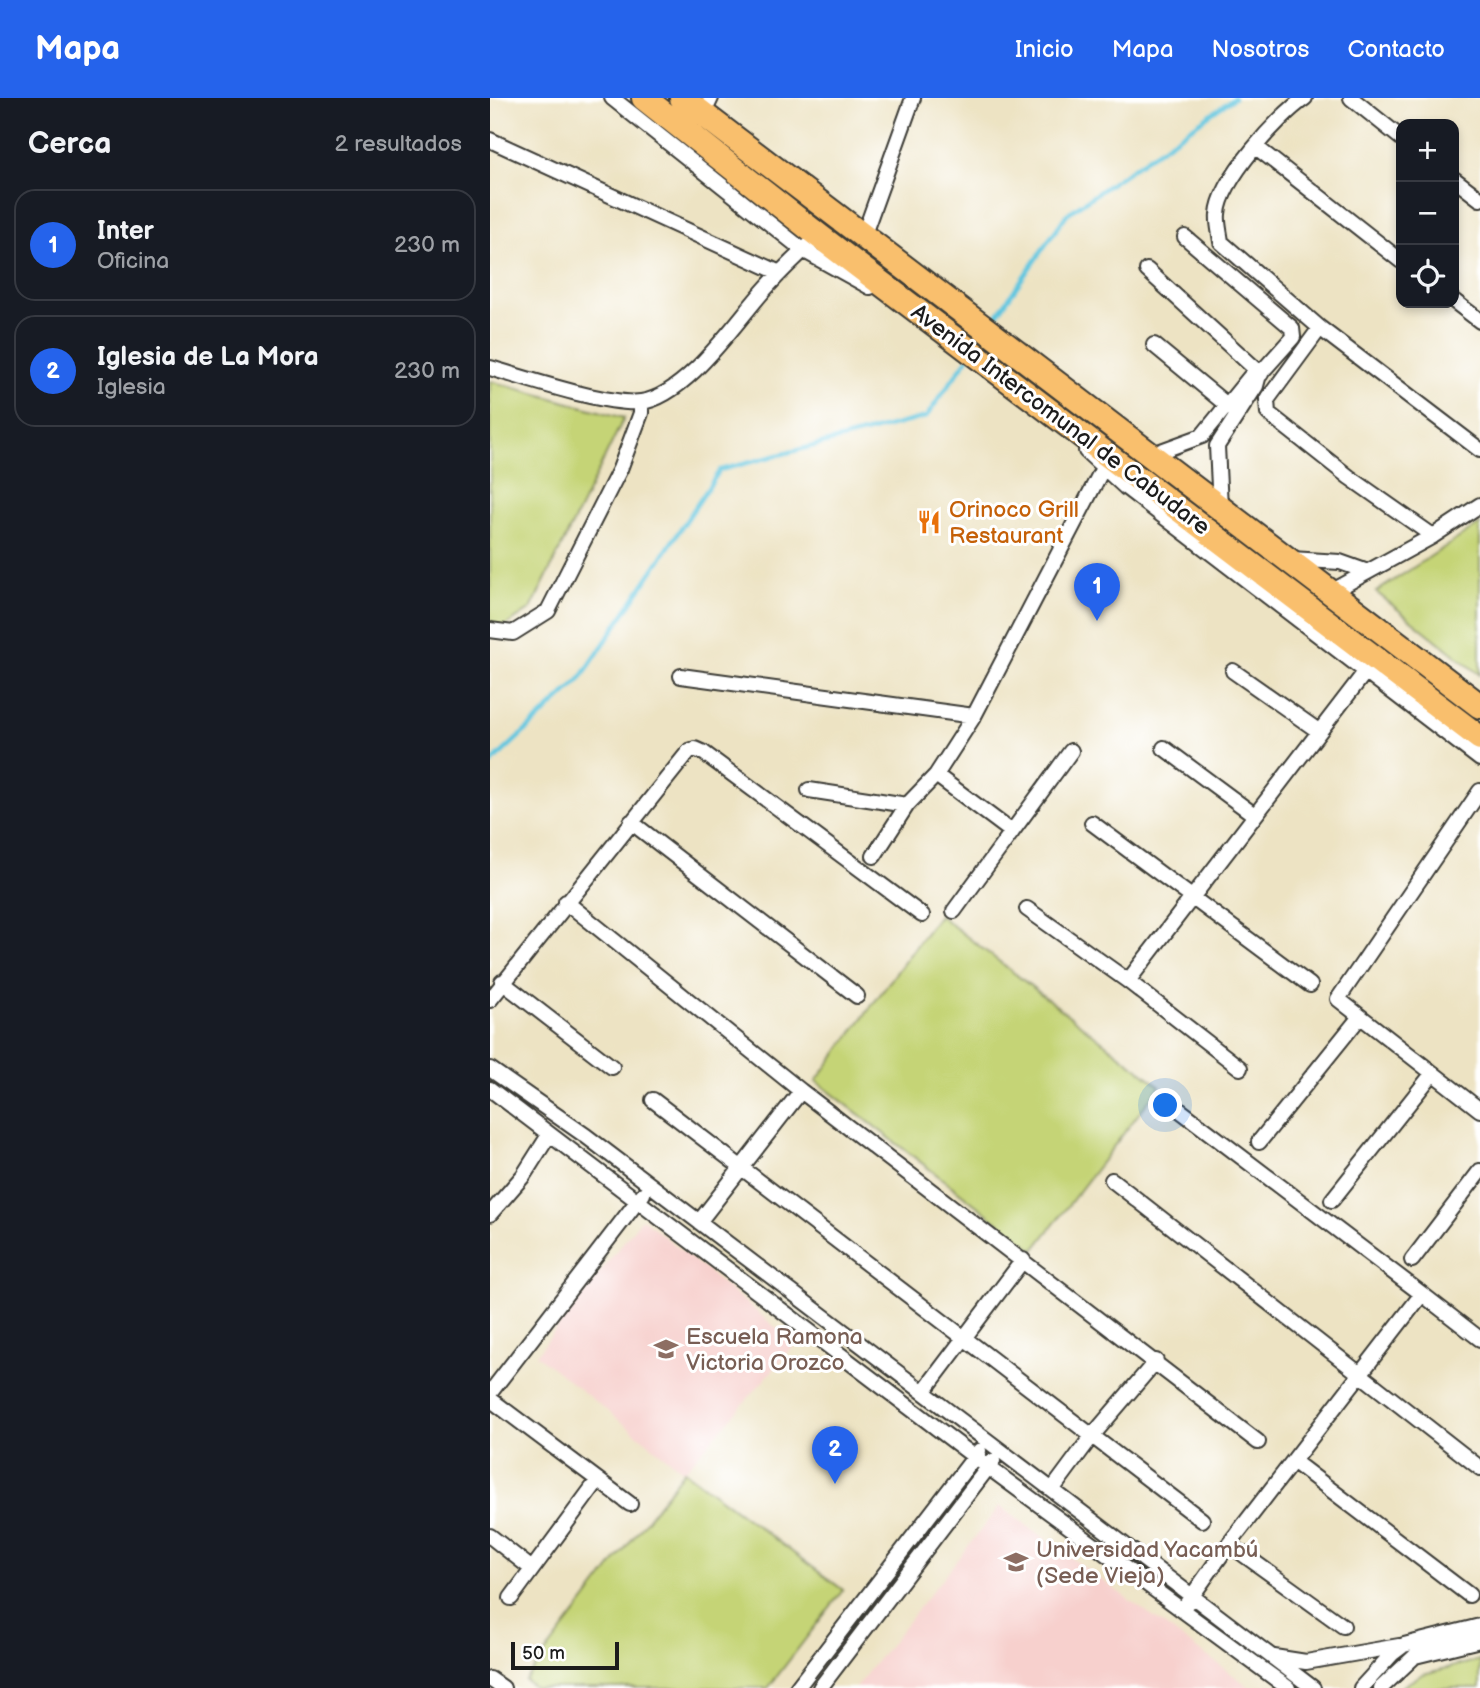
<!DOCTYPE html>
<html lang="es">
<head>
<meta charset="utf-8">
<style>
  body { margin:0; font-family:"Balsamiq Sans",sans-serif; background:#20242c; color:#f1f3f6 }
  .controls { position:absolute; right:21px; top:21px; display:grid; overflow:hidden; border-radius:14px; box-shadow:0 4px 10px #0003 }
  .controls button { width:63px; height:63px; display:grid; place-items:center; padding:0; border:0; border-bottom:2px solid #363941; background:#171b24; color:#f1f3f6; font:35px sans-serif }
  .scale { position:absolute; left:21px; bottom:18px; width:108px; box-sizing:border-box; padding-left:7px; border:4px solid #1c1c1c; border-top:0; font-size:19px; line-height:24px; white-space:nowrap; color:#1c1c1c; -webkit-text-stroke:5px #fff; paint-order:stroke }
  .you { position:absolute; left:676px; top:1008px; width:24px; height:24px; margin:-18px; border:5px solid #fff; border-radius:50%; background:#1a73e8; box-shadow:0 0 0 10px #1a73e833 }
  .badge { display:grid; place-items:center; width:46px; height:46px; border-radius:50%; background:#2563eb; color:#fff; font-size:23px; font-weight:700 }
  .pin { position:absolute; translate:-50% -58px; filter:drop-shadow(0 2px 4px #0008) }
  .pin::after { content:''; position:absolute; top:37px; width:24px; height:21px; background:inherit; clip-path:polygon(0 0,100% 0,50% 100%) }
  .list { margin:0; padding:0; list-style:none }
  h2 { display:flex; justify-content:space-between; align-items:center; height:91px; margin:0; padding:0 28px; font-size:30px }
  h2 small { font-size:23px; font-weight:400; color:#9ea1a6 }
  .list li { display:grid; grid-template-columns:46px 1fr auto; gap:21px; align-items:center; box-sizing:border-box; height:112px; margin:0 14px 14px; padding:0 14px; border:2px solid #363941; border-radius:21px }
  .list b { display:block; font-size:26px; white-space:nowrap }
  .list p { margin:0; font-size:23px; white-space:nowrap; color:#9ea1a6 }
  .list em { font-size:23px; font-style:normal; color:#9ea1a6 }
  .icon { flex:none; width:38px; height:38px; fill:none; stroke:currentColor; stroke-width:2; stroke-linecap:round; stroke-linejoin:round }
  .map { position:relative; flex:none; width:990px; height:1590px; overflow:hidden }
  header { display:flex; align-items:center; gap:42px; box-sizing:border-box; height:98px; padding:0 35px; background:#2563eb; color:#fff }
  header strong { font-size:33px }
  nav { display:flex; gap:38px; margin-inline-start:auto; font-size:24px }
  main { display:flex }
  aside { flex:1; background:#171b24 }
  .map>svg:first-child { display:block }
  .built { fill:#f7d0cd }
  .green { fill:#c5d476; stroke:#707849; stroke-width:2 }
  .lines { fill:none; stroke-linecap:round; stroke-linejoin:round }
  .stream { stroke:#61c6df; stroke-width:4.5 }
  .street-casing { stroke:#3b3a35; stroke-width:18 }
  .highway-casing { stroke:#3b3a35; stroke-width:28 }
  .street { stroke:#fff; stroke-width:14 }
  .highway { stroke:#f9bf6d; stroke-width:24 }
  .labels { text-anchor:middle; stroke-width:6; stroke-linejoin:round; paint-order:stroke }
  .street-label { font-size:23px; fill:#1c1c1c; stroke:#fff }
  .food-label { font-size:23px; fill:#c56008; stroke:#fff; text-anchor:start }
  .education-label { font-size:23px; fill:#785e54; stroke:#fff; text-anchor:start }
</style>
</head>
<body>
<header>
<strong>Mapa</strong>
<nav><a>Inicio</a><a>Mapa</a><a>Nosotros</a><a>Contacto</a></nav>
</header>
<main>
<aside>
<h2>Cerca<small>2 resultados</small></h2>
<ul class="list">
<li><span class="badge">1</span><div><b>Inter</b><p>Oficina</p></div><em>230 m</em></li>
<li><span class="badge">2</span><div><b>Iglesia de La Mora</b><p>Iglesia</p></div><em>230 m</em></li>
</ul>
</aside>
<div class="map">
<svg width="990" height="1590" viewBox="0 0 990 1590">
  <rect width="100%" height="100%" fill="#fff"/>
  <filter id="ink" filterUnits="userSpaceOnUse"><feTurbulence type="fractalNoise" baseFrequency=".0143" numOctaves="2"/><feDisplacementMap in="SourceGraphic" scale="14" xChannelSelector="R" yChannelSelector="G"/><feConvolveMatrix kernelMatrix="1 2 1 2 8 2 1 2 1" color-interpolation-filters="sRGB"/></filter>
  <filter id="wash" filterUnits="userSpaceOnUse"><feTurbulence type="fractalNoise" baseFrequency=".00686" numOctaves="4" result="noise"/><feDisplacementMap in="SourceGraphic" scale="28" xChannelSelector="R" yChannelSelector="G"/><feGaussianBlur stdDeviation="1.57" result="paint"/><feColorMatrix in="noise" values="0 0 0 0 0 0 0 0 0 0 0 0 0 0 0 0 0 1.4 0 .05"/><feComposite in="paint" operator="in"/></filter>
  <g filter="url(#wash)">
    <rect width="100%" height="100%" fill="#ede3c3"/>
    <path class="built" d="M 152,1120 L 306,1246 L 194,1373 L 46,1257 Z
      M 510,1408 L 663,1519 L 761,1590 L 365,1590 Z"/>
    <path class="green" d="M 0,283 L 134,320 L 41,511 L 9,532 L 0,530 Z
      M 990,426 L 990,577 L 886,494 Z
      M 449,817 L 670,988 L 544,1152 L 326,983 Z
      M 194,1373 L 353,1492 L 278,1590 L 45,1590 L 35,1582 Z
      M 990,1562 L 990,1590 L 910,1590 L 933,1576 Z"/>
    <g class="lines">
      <path class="stream" d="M 500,227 L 577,116 L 744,0
        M 0,666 L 89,583 L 230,372 L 436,319 L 478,260"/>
    </g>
  </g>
  <g filter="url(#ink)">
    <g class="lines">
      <g class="street-casing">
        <path id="street" d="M 122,0 L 313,152 L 380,189
          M 815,0 C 788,18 730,83 728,116 C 727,125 730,135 731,144 L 830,230 L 990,352
          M 861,0 L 911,40
          M 213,17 L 221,0
          M 0,42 L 290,175
          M 766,49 L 911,163
          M 964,81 L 990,101
          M 373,139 L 423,0
          M 695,139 L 802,230 L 803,239 L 769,277 L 766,288 L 727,348 L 730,409
          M 657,172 L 771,276
          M 964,203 L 990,223
          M 830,230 L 777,302 L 778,315 L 859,379 L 943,438
          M 664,247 L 744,313
          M 0,270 C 35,280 118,308 151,304 C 197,298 246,223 276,190 C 292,172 310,155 329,138
          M 596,353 L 635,389 L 990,661
          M 660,357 L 712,338 L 760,279 L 769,277
          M 801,461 L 850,464 L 878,474
          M 841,494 L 943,438 L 990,407
          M 0,532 L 23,535 L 58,513 L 130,371 L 151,315 L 151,304
          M 743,573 L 827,632
          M 191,578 L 484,618
          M 674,650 L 763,716
          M 446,677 L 522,734
          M 319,692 L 417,707
          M 990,693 L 848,901 L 990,1012
          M 141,724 L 367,898
          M 602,725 L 820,887
          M 384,758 L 417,707 L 446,677 L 484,618 L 613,370
          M 76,804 L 311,993 L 209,1124
          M 537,811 L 638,883 L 750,970
          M 464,813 L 581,653
          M 638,883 L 876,573
          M 12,884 L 122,969
          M 0,902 L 199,653 L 205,651 L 214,655 L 432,817
          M 0,971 L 96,1038 L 823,1590
          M 0,991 L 498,1369 L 798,1590
          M 311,993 L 768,1344
          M 163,1002 L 712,1422
          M 683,1007 L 932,1196
          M 769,1044 L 869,920
          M 622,1082 L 990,1370
          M 842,1102 L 943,975
          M 0,1116 L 33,1078 L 59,1037
          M 922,1162 L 990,1073
          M 434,1293 L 533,1162
          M 0,1295 L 153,1096
          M 0,1301 L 108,1382
          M 803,1363 L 979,1497
          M 562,1392 L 602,1338 L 666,1263
          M 0,1438 L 42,1471
          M 739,1446 L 853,1528
          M 21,1500 L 108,1382 L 140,1406
          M 697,1505 L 739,1446 L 932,1196 L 990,1241
          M 784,1559 L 816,1564 L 909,1548
          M 0,1581 L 13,1590
          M 307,1590 L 489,1353
          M 330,1590 L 503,1363
          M 871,1590 L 902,1556 L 914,1547 L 990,1528
          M 891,1590 L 925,1558 L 990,1542"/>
      </g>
      <g class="highway-casing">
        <path id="highway" d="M 154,0 L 329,138 L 990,640
          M 192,0 L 990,608"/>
      </g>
      <use href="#street" class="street"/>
      <use href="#highway" class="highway"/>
    </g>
  </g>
  <defs>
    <g id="restaurant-bare" transform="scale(1.89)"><path d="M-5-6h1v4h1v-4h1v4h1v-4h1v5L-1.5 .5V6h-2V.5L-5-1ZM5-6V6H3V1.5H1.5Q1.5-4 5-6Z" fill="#e8710a" stroke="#fff" stroke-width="2.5" paint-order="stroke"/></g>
    <g id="school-bare" transform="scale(1.89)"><path d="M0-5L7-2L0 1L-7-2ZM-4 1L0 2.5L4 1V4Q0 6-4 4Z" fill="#8d6e63" stroke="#fff" stroke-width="2.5" paint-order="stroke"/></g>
    <g id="university-bare" transform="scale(1.89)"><path d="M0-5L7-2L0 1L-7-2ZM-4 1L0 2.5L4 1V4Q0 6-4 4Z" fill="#8d6e63" stroke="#fff" stroke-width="2.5" paint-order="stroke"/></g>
  </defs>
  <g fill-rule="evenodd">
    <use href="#restaurant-bare" x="439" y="424"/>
    <use href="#school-bare" x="176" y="1251"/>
    <use href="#university-bare" x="526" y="1464"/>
  </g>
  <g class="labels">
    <g class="street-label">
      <text transform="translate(571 321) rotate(37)" y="8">Avenida Intercomunal de Cabudare</text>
    </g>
    <g class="food-label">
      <text x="459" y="419">Orinoco Grill<tspan x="459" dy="26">Restaurant</tspan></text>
    </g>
    <g class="education-label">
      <text x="196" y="1246">Escuela Ramona<tspan x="196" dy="26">Victoria Orozco</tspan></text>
      <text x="546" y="1459">Universidad Yacambú<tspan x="546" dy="26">(Sede Vieja)</tspan></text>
    </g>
  </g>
</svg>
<div class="controls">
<button>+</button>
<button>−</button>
<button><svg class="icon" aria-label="locate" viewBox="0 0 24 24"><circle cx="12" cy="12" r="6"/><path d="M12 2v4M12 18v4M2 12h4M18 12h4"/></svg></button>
</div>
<div class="scale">50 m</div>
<div class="you"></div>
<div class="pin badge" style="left:607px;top:523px">1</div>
<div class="pin badge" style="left:345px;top:1386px">2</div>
</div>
</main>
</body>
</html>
